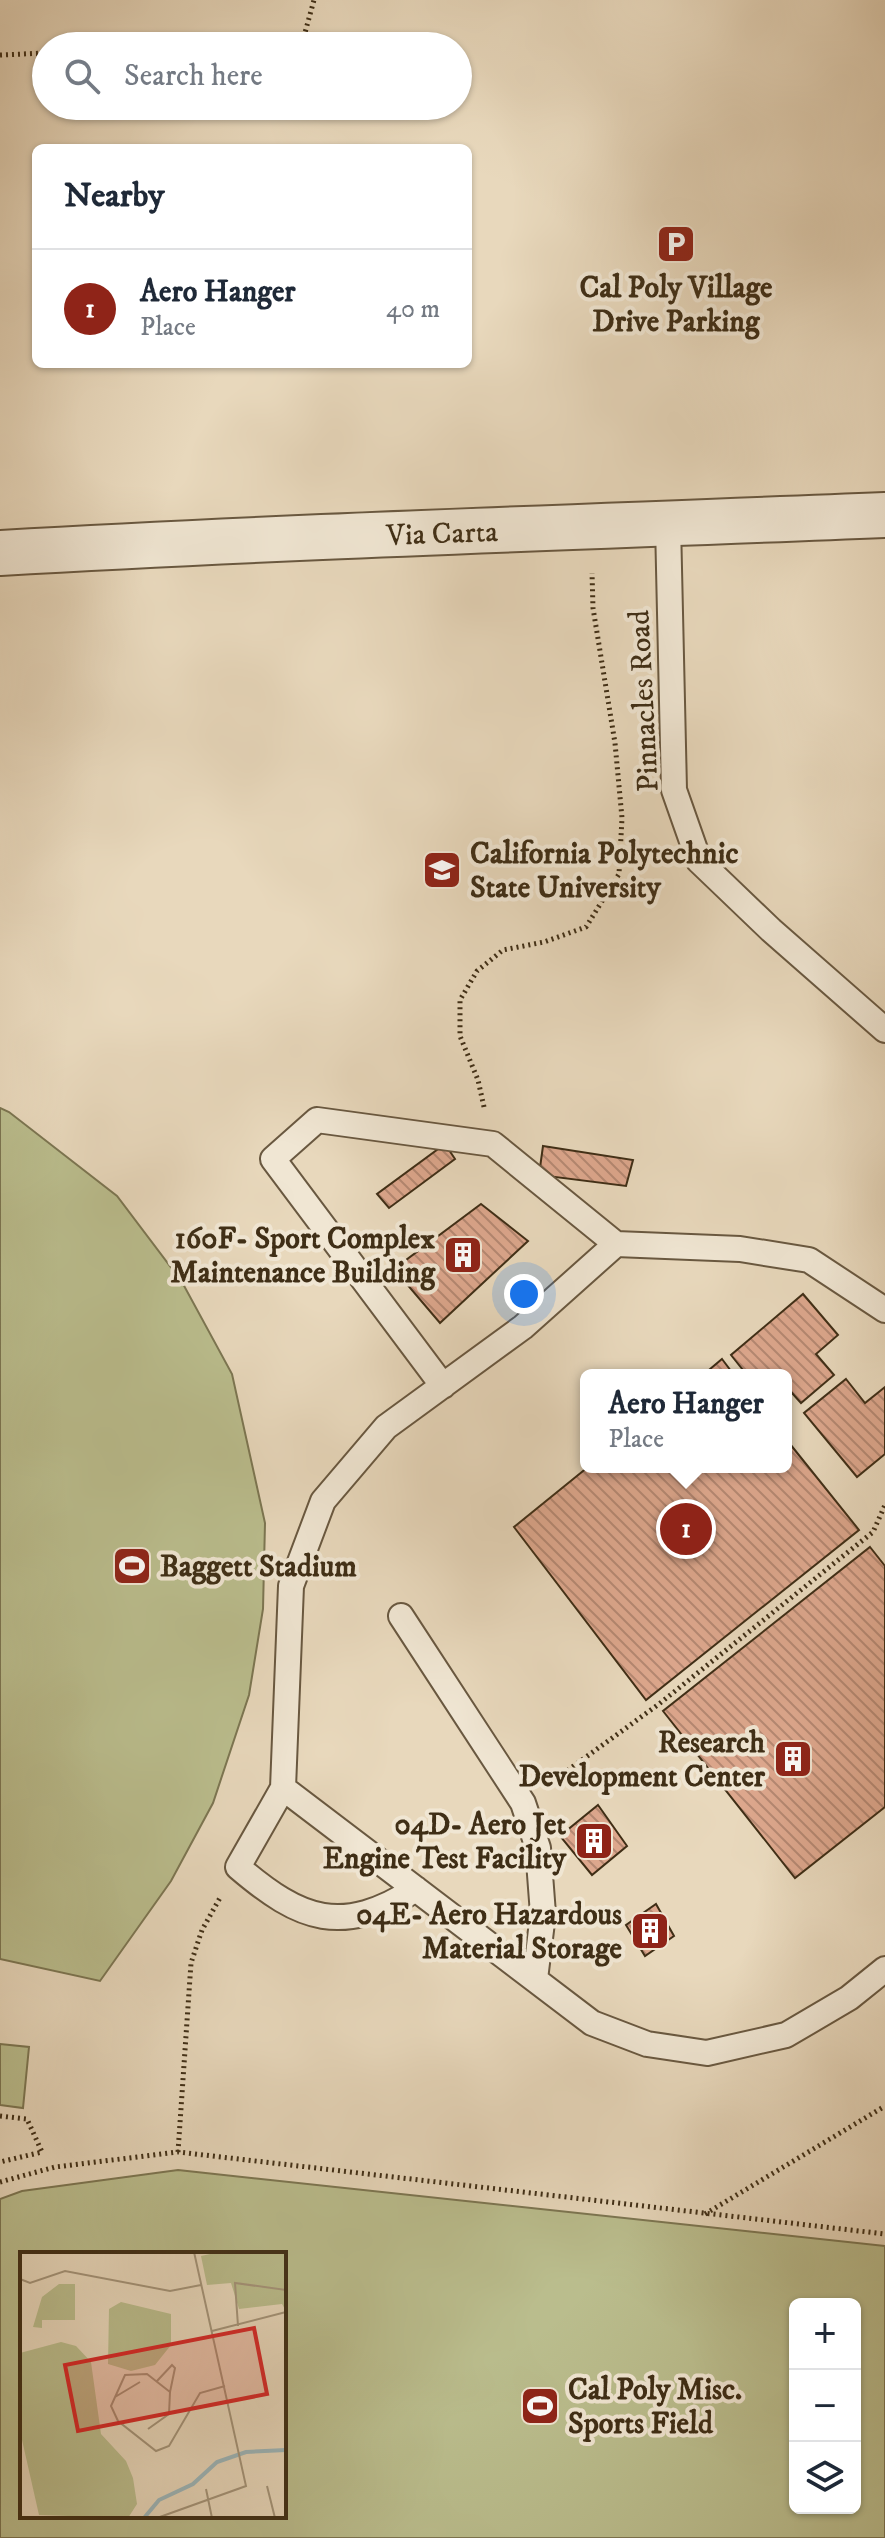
<!DOCTYPE html>
<html lang="en">
<head>
<meta charset="utf-8">
<style>
  body { margin:0; font-family:"IM FELL DW Pica",serif; background:#f6f6f7; color:#1f2937 }
  .controls { position:absolute; right:24px; bottom:24px; display:grid; overflow:hidden; border-radius:12px; box-shadow:0 2px 6px #0004 }
  .controls button { width:72px; height:72px; display:grid; place-items:center; padding:0; border:0; border-bottom:2px solid #e0e1e3; background:#fff; color:#1f2937; font:40px sans-serif }
  .you { position:absolute; left:524px; top:1294px; width:28px; height:28px; margin:-20px; border:6px solid #fff; border-radius:50%; background:#1a73e8; box-shadow:0 0 0 12px #1a73e833 }
  .badge { display:grid; place-items:center; width:52px; height:52px; border-radius:50%; background:#8f2418; color:#fff; font-size:26px; font-weight:700 }
  .pin { position:absolute; translate:-50% -50%; border:4px solid #fff; box-shadow:0 2px 8px #0006 }
  .popup { position:absolute; left:580px; top:1369px; width:212px; height:104px; box-sizing:border-box; display:grid; place-content:center; border-radius:12px; background:#fff; filter:drop-shadow(0 2px 6px #0005); font-size:26px; white-space:nowrap; color:#747a83 }
  .popup b { font-size:30px; color:#1f2937 }
  .popup::after { content:''; position:absolute; left:50%; top:100%; margin-left:-16px; border:16px solid transparent; border-top-color:#fff }
  .list { margin:0; padding:0; list-style:none }
  h2 { display:flex; justify-content:space-between; align-items:center; height:104px; margin:0; padding:0 32px; font-size:34px }
  h2 small { font-size:26px; font-weight:400; color:#747a83 }
  .list li { display:grid; grid-template-columns:52px 1fr auto; gap:24px; align-items:center; box-sizing:border-box; height:120px; padding:0 32px; border-top:2px solid #e0e1e3 }
  .list b { display:block; font-size:30px; white-space:nowrap }
  .list p { margin:0; font-size:26px; white-space:nowrap; color:#747a83 }
  .list em { font-size:26px; font-style:normal; color:#747a83 }
  .icon { flex:none; width:44px; height:44px; fill:none; stroke:currentColor; stroke-width:2; stroke-linecap:round; stroke-linejoin:round }
  .map { position:relative; flex:none; width:885px; height:2538px; overflow:hidden }
  .search { position:absolute; background:#fff; box-shadow:0 2px 6px #0004; left:32px; top:32px; width:440px; height:88px; display:flex; align-items:center; gap:20px; box-sizing:border-box; padding:0 28px; border-radius:44px; color:#747a83; font-size:30px }
  .panel { position:absolute; background:#fff; box-shadow:0 2px 6px #0004; left:32px; top:144px; width:440px; height:224px; border-radius:12px }
  .map>svg:first-child { display:block }
  .park { fill:#babd8d; stroke:#7c7652; stroke-width:2; fill-rule:evenodd }
  .building { fill:url(#building-back-hatch); stroke:#3f2e16; stroke-width:2 }
  .lines { fill:none; stroke-linecap:round; stroke-linejoin:round }
  .lane-casing { stroke:#695840; stroke-width:28 }
  .street-casing { stroke:#695840; stroke-width:48 }
  .path { stroke:#3f2e16; stroke-width:5; stroke-dasharray:2 4; stroke-linecap:butt }
  .lane { stroke:#f0e6d3; stroke-width:24 }
  .street { stroke:#f0e6d3; stroke-width:44 }
  .labels { text-anchor:middle; stroke-width:8; stroke-linejoin:round; paint-order:stroke }
  .poi-label { font-size:30px; font-weight:bold; fill:#3f2e16; stroke:#f0e6d3; text-anchor:end }
  .street-label { font-size:30px; fill:#3f2e16; stroke:#f0e6d3 }
  .inset-river { fill:none; stroke:#9cb7bc; stroke-width:4 }
  .inset-road { fill:none; stroke:#a4947a; stroke-width:2 }
  .view { fill:#d62828; fill-opacity:0.15; stroke:#d62828; stroke-width:4 }
  .inset-edge { fill:none; stroke:#3f2e16; stroke-width:4 }
</style>
</head>
<body>
<div class="map">
<svg width="885" height="2538" viewBox="0 0 885 2538">
  <defs>
    <pattern id="building-back-hatch" width="6" height="6" patternUnits="userSpaceOnUse" patternTransform="scale(2)"><rect width="6" height="6" fill="#dda78d"/><path d="M-1 5l2 2M0 0l6 6M5-1l2 2" fill="none" stroke="#b58872"/></pattern>
  </defs>
  <rect width="100%" height="100%" fill="#e8d8bc"/>
  <filter id="stains"><feTurbulence type="fractalNoise" baseFrequency=".0025" numOctaves="4"/><feColorMatrix values="0 0 0 0 .2 0 0 0 0 .09 0 0 0 0 .02 0 0 0 .5 -.17"/></filter>
  <radialGradient id="worn" r=".72"><stop offset=".6" stop-color="#630" stop-opacity="0"/><stop offset="1" stop-color="#630" stop-opacity=".3"/></radialGradient>
  <path class="park" d="M 0,1108 L 9,1112 L 117,1196 L 182,1282 L 232,1374 L 265,1523 L 263,1609 L 249,1695 L 213,1803 L 171,1881 L 100,1981 L 0,1959 Z
    M 0,2044 L 29,2047 L 23,2108 L 0,2105 Z
    M 178,2170 L 885,2246 L 885,2538 L 0,2538 L 0,2199 L 22,2191 ZM 22,2254 L 284,2254 L 284,2516 L 22,2516 ZM 795,2304 L 855,2304 L 855,2508 L 795,2508 Z"/>
  <path class="building" d="M 445,1144 L 455,1159 L 389,1208 L 377,1194 Z
    M 543,1146 L 633,1160 L 626,1186 L 539,1175 Z
    M 481,1204 L 528,1241 L 440,1323 L 394,1269 Z
    M 803,1294 L 838,1335 L 816,1354 L 834,1375 L 801,1403 L 792,1393 L 786,1398 L 786,1375 L 747,1375 L 731,1355 Z
    M 722,1359 L 734,1375 L 703,1375 Z
    M 846,1379 L 865,1403 L 885,1387 L 885,1454 L 857,1477 L 804,1413 Z
    M 786,1439 L 859,1530 L 646,1700 L 514,1527 L 588,1467 L 786,1467 Z
    M 870,1547 L 885,1566 L 885,1807 L 795,1878 L 663,1711 Z
    M 598,1805 L 627,1846 L 592,1875 L 560,1836 Z
    M 656,1904 L 674,1936 L 645,1956 L 626,1925 Z"/>
  <g class="lines">
    <g class="lane-casing">
      <path id="lane" d="M 668,524 L 674,790 L 699,861 L 771,930 L 885,1030
        M 616,1244 L 740,1249 L 809,1260 L 885,1310
        M 443,1386 L 273,1159 L 317,1120 L 493,1144 L 616,1244 L 523,1327 L 386,1427 L 323,1501 L 291,1586 L 283,1788 L 592,2023 L 647,2044 L 707,2053 L 786,2035 L 849,1998 L 885,1969
        M 401,1616 L 523,1803 L 538,1848 L 543,1914 L 535,1979
        M 283,1788 L 238,1867 C 301,1921 342,1936 416,1889"/>
    </g>
    <g class="street-casing">
      <path id="street" d="M 0,553 C 295,536 590,527 885,515"/>
    </g>
    <path class="path" d="M 180,46 L 303,40 L 314,0
      M 0,55 L 46,53
      M 484,1107 L 478,1080 L 460,1036 L 460,1000 L 477,971 L 503,950 L 544,942 L 586,927 L 619,874 L 622,818 L 615,743 L 593,608 L 592,573
      M 553,1781 L 659,1704 L 873,1532 L 885,1505
      M 0,2116 L 27,2119 L 42,2152 L 0,2162
      M 178,2152 L 191,1963 L 202,1930 L 221,1896
      M 0,2182 L 55,2167 L 178,2152 L 885,2234
      M 705,2214 L 885,2106"/>
    <use href="#lane" class="lane"/>
    <use href="#street" class="street"/>
  </g>
  <defs>
    <g id="parking-square" transform="scale(2)"><rect x="-9" y="-9" width="18" height="18" rx="4" fill="#8f2418" stroke="#f0e6d3"/><path d="M-3.5-5.5H1a3.5 3.5 0 0 1 0 7H-1V5.5H-3.5ZM-1-3.4V-.6H.8a1.4 1.4 0 0 0 0-2.8Z" fill="#fff"/></g>
    <g id="university-square" transform="scale(2)"><rect x="-9" y="-9" width="18" height="18" rx="4" fill="#8f2418" stroke="#f0e6d3"/><path d="M0-5L7-2L0 1L-7-2ZM-4 1L0 2.5L4 1V4Q0 6-4 4Z" fill="#fff"/></g>
    <g id="building-square" transform="scale(2)"><rect x="-9" y="-9" width="18" height="18" rx="4" fill="#8f2418" stroke="#f0e6d3"/><path d="M-4-6H4V6H1V3H-1V6H-4ZM-2.5-4.3h1.7v1.8h-1.7ZM.8-4.3h1.7v1.8H.8ZM-2.5-1h1.7V.8h-1.7ZM.8-1h1.7V.8H.8Z" fill="#fff"/></g>
    <g id="stadium-square" transform="scale(2)"><rect x="-9" y="-9" width="18" height="18" rx="4" fill="#8f2418" stroke="#f0e6d3"/><path d="M0-5a6.5 5 0 1 0 0 10a6.5 5 0 1 0 0-10ZM-3.5-1.8h7v3.6h-7Z" fill="#fff"/></g>
  </defs>
  <g fill-rule="evenodd">
    <use href="#parking-square" x="676" y="244"/>
    <use href="#university-square" x="442" y="870"/>
    <use href="#building-square" x="463" y="1255"/>
    <use href="#stadium-square" x="132" y="1566"/>
    <use href="#building-square" x="793" y="1759"/>
    <use href="#building-square" x="594" y="1841"/>
    <use href="#building-square" x="650" y="1931"/>
    <use href="#stadium-square" x="540" y="2406"/>
  </g>
  <g class="labels">
    <g class="poi-label">
      <text x="676" y="297" text-anchor="middle">Cal Poly Village<tspan x="676" dy="34">Drive Parking</tspan></text>
      <text x="470" y="863" text-anchor="start">California Polytechnic<tspan x="470" dy="34">State University</tspan></text>
      <text x="435" y="1248">160F- Sport Complex<tspan x="435" dy="34">Maintenance Building</tspan></text>
      <text x="160" y="1576" text-anchor="start">Baggett Stadium</text>
      <text x="765" y="1752">Research<tspan x="765" dy="34">Development Center</tspan></text>
      <text x="566" y="1834">04D- Aero Jet<tspan x="566" dy="34">Engine Test Facility</tspan></text>
      <text x="622" y="1924">04E- Aero Hazardous<tspan x="622" dy="34">Material Storage</tspan></text>
      <text x="568" y="2399" text-anchor="start">Cal Poly Misc.<tspan x="568" dy="34">Sports Field</tspan></text>
    </g>
    <g class="street-label">
      <text transform="translate(442 533) rotate(-2)" y="10">Via Carta</text>
      <text transform="translate(643 701) rotate(-93)" y="10">Pinnacles Road</text>
    </g>
  </g>
  <g transform="translate(20 2252)">
    <rect width="266" height="266" fill="#e8d8bc"/>
    <path d="M 199,0 L 266,0 L 266,59 L 262,52 L 219,57 L 211,31 L 187,33 L 181,4 Z" fill="#babd8d"/>
    <path d="M 39,32 L 55,32 L 55,68 L 22,68 L 22,76 L 13,75 L 22,45 ZM 101,50 L 151,62 L 151,93 L 135,113 L 111,119 L 88,112 L 89,57 ZM 41,90 L 56,94 L 71,110 L 81,182 L 106,209 L 113,226 L 117,252 L 108,266 L 19,263 L 0,179 L 0,101 Z" fill="#babd8d"/>
    <path class="inset-river" d="M 124,266 L 139,248 L 173,232 L 197,210 L 226,200 L 266,198"/>
    <path class="inset-road" d="M 0,27 L 10,31 L 45,19 L 150,39 L 181,33M 218,74 L 215,31 L 266,38M 192,79 L 266,60M 137,129 L 152,113 L 155,116 L 150,140 L 127,122 L 105,123 L 91,154 L 98,169 L 136,199 L 149,194 L 180,141 L 205,134M 95,145 L 120,130M 128,177 L 149,162 L 150,140M 247,234 L 255,266M 186,237 L 192,266M 137,266 L 226,234 L 174,0"/>
    <path class="view" d="M 234,76 L 247,142 L 58,179 L 45,113 Z"/>
    <rect width="266" height="266" class="inset-edge"/>
  </g>
  <rect width="100%" height="100%" filter="url(#stains)"/>
  <rect width="100%" height="100%" fill="url(#worn)"/>
</svg>
<div class="controls">
<button>+</button>
<button>−</button>
<button><svg class="icon" aria-label="layers" viewBox="0 0 24 24"><path d="M12 4l9 5-9 5-9-5zM3 14l9 5 9-5"/></svg></button>
</div>
<div class="you"></div>
<div class="pin badge" style="left:686px;top:1529px">1</div>
<div class="popup"><b>Aero Hanger</b>Place</div>
<div class="search"><svg class="icon" aria-label="search" viewBox="0 0 24 24"><circle cx="10" cy="10" r="6"/><path d="M15 15l6 6"/></svg>Search here</div>
<section class="panel">
<h2>Nearby<small></small></h2>
<ul class="list">
<li><span class="badge">1</span><div><b>Aero Hanger</b><p>Place</p></div><em>40 m</em></li>
</ul>
</section>
</div>
</body>
</html>
